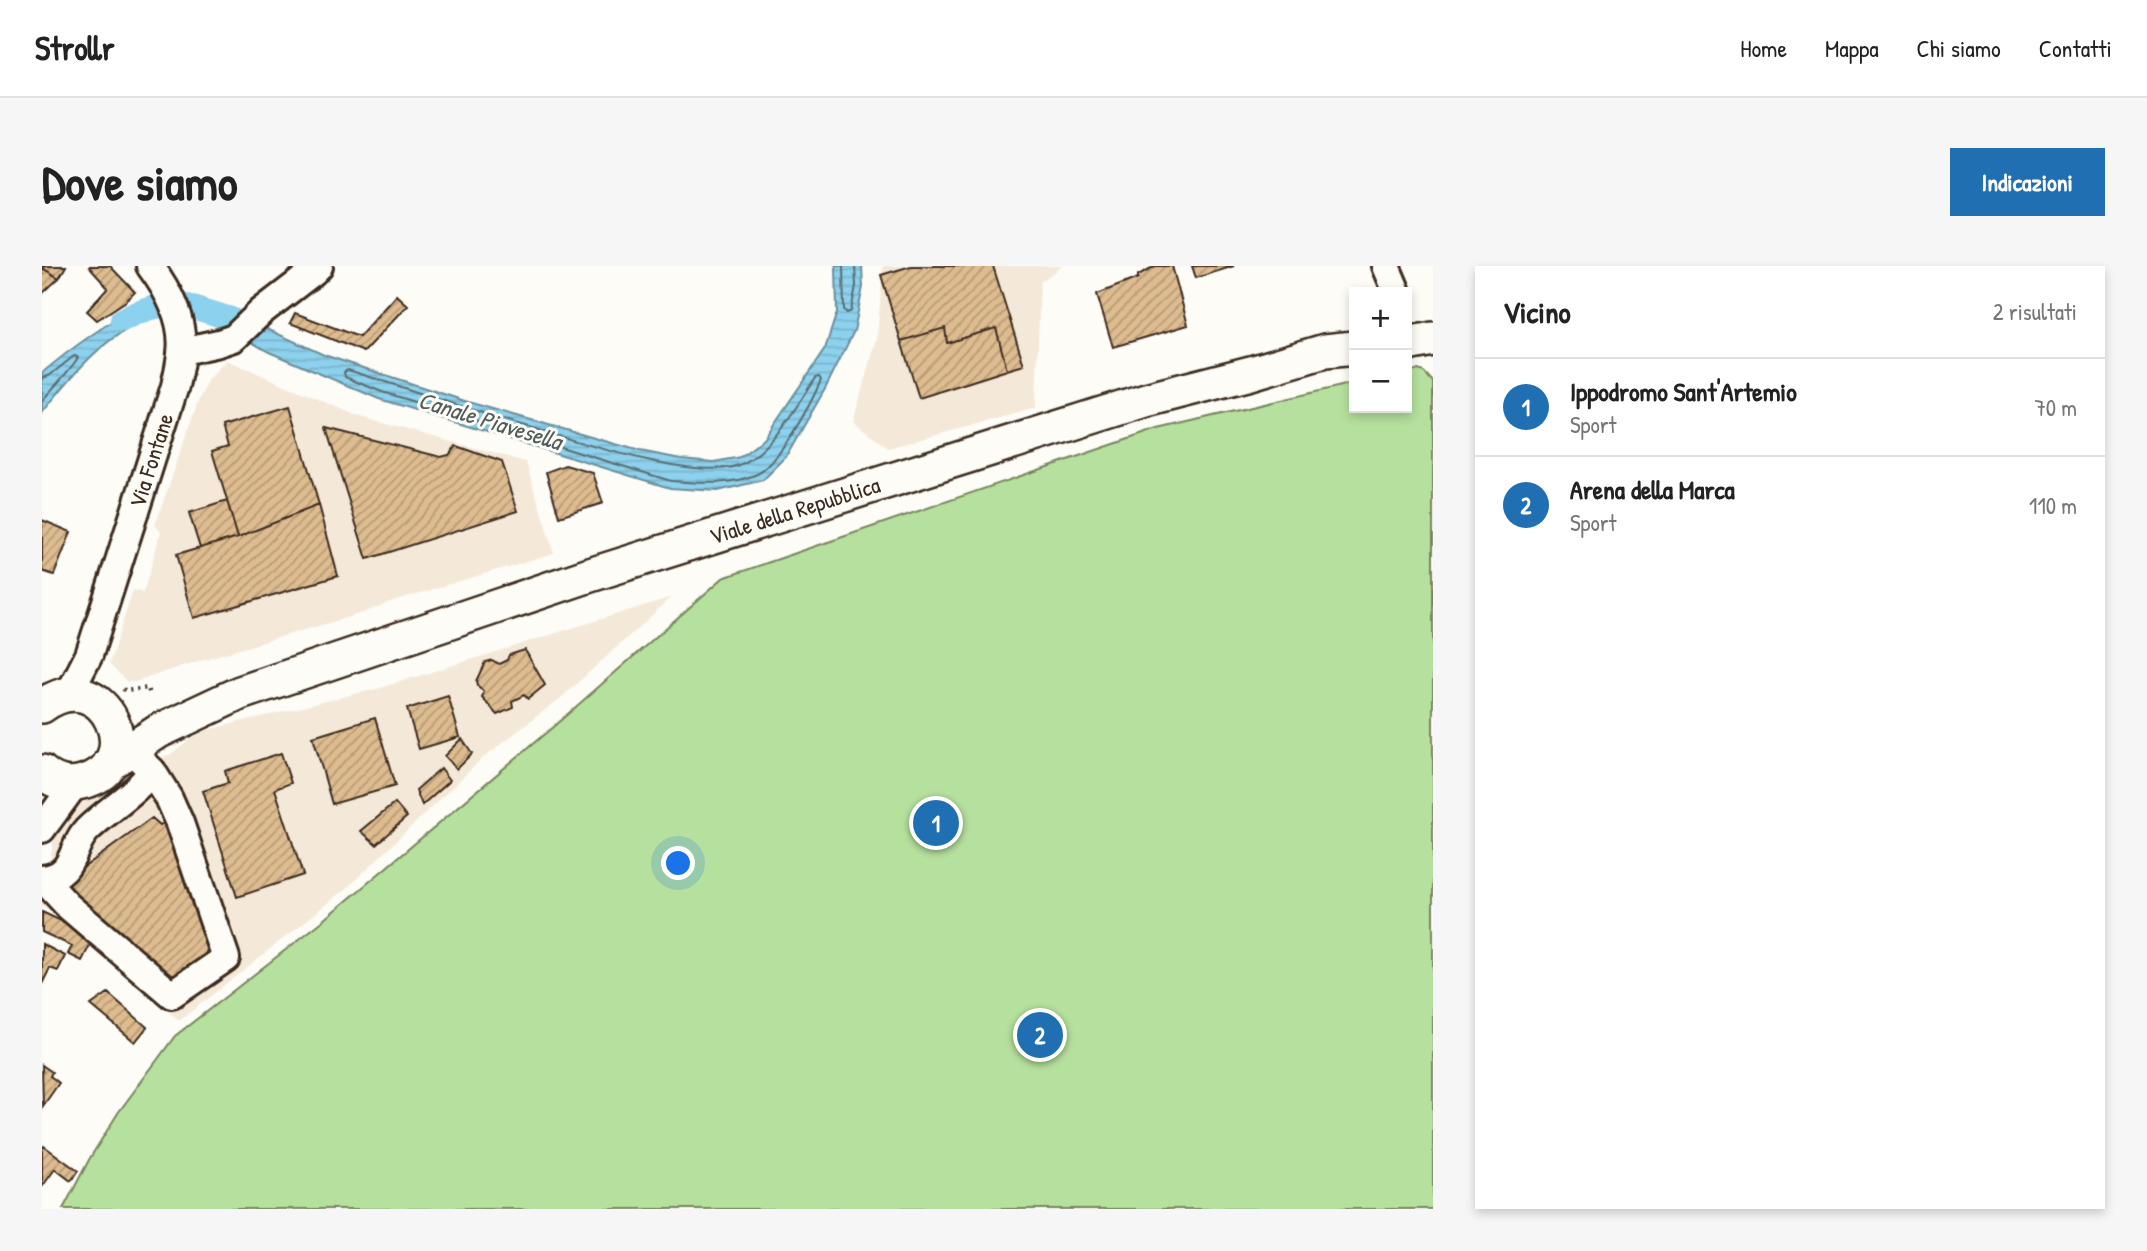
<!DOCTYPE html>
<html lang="it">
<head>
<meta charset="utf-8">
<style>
  body { margin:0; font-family:"Patrick Hand",sans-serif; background:#f6f6f6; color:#222 }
  .controls { position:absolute; right:21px; top:21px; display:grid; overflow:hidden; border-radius:0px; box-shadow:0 4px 10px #0003 }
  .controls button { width:63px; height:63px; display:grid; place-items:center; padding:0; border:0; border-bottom:2px solid #e0e0e0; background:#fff; color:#222; font:35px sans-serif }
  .you { position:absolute; left:637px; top:598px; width:24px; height:24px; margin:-18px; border:5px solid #fff; border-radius:50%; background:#1a73e8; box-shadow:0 0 0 10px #1a73e833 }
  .badge { display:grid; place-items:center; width:46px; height:46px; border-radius:50%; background:#1f6fb2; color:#fff; font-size:23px; font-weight:700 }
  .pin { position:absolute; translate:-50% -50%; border:4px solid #fff; box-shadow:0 2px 7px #0006 }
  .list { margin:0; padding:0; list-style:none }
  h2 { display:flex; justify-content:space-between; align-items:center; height:91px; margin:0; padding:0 28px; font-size:30px }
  h2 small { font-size:23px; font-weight:400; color:#767676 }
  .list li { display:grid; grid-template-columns:46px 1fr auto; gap:21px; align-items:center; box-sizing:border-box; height:98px; padding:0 28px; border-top:2px solid #e0e0e0 }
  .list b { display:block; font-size:26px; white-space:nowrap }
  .list p { margin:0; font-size:23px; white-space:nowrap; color:#767676 }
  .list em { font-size:23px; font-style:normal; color:#767676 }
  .map { position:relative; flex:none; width:1391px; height:943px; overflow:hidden; border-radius:0px }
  header { display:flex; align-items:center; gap:42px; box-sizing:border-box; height:98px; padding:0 35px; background:#fff; border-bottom:2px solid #e0e0e0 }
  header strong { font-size:33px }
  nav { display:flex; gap:38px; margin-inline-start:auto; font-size:24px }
  .intro { display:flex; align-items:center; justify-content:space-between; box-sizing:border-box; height:168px; padding:0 42px }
  h1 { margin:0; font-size:49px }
  .button { padding:18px 32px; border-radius:0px; background:#1f6fb2; color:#fff; font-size:24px; font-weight:700 }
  main { display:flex; gap:42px; padding:0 42px }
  aside { flex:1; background:#fff; border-radius:0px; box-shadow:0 4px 10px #0003 }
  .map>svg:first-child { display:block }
  .built { fill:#f4e9d8 }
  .pitch { fill:#b6e09d; stroke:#78855e; stroke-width:2 }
  .water { fill:url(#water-rules); stroke:#6c8e9a; stroke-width:2 }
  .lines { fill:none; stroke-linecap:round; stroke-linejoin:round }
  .shore { stroke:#5b6d71; stroke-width:2 }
  .canal { stroke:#8cd1ed; stroke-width:24 }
  .building { fill:url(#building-hatch); stroke:#3b2a1e; stroke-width:2 }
  .minor-casing { stroke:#3b2a1e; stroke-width:32 }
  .major-casing { stroke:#3b2a1e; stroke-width:38 }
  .path { stroke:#3b2a1e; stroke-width:4.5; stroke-dasharray:2 5; stroke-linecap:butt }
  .minor { stroke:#fdfcf7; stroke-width:26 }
  .major { stroke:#fdfcf7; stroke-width:33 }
  .labels { text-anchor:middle; stroke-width:6; stroke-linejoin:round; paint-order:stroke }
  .street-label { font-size:23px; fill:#3b2a1e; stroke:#fdfcf7 }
  .water-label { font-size:24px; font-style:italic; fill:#535c5c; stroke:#fdfcf7 }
</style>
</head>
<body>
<header>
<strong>Strollr</strong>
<nav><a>Home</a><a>Mappa</a><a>Chi siamo</a><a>Contatti</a></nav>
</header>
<div class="intro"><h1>Dove siamo</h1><a class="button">Indicazioni</a></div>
<main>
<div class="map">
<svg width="1391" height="943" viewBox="0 0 1391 943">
  <defs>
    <pattern id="water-rules" width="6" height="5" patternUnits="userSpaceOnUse" patternTransform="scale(1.75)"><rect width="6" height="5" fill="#8cd1ed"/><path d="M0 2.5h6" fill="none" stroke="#7ab4cb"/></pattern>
    <pattern id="building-hatch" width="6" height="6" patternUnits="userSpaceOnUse" patternTransform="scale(1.75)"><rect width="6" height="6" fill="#debc90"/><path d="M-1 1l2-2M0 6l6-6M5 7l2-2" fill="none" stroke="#b59975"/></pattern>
  </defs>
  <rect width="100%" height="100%" fill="#fdfcf7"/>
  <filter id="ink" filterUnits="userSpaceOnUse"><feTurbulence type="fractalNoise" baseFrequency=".0143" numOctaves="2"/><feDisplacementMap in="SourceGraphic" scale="14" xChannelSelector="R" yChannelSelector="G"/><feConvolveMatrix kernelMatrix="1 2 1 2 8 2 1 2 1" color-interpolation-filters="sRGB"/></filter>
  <g filter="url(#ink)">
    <path class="built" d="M 841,0 L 1021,0 L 998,16 L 994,142 L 846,182 L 811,155 L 835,73 Z
      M 185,94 L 318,151 L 484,196 L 512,287 L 348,336 L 324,346 L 153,396 L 93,416 L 85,416 L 67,398 L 91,324 L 101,327 L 119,266 L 113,259 L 157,133 L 167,113 Z
      M 630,331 L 520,431 L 442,491 L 304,623 L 137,755 L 31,656 L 0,641 L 0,625 L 6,606 L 15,554 L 35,536 L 58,528 L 71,520 L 86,503 L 129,488 L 156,466 L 338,422 Z"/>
    <path class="pitch" d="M 1376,104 L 1382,106 L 1391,116 L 1391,943 L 21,943 L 48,892 L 76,847 L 133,770 L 282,654 L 512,460 L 681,312 L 1116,163 L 1312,117 L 1312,142 L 1365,142 L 1365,105 Z"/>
    <path class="water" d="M 794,0 L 820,0 L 821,21 L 812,65 L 783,123 L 744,191 L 721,214 L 676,225 L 628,222 L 337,133 L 227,86 L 161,49 L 155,31 L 282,89 L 426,136 L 598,185 L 639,193 L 672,196 L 698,191 L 722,173 L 783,83 L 795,46 Z
      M 108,32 L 116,51 C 66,63 31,108 0,147 L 0,107 C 34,78 70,54 108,32 Z"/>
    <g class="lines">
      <path class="shore" d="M 801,0 L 802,44 L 805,47 L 809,45 L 814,20 L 813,0
        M 306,104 C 369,124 431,145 494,163 C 538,176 662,218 702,197 C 732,181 755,140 773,112 L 777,111 L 779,114 C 770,136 736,199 715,208 C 689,220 657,217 629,215 L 340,126 L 303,111 L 302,106 Z
        M 0,112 L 7,110 L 32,90 L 36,91 C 34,98 7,126 0,135"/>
      <path class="canal" d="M 80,54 C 128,30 141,38 189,53"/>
    </g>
    <path class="building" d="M 0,0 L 4,0 L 2,3 L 17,12 L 0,28 Z
      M 4,0 L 24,0 L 17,12 L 2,3 Z
      M 48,0 L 68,0 L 93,26 L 84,35 L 55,54 L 45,45 L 66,22 L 47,1 Z
      M 869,0 L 951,0 L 982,99 L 965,104 L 954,62 L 905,77 L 903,62 L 859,75 L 839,9 Z
      M 1113,0 L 1130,0 L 1146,59 L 1071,81 L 1055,28 L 1096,12 L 1096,9 Z
      M 1150,0 L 1192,0 L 1154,12 Z
      M 355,29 L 366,39 L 322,86 L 248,57 L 253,47 L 317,71 Z
      M 903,62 L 905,77 L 954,62 L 965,104 L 877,132 L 859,75 Z
      M 248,140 L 277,239 L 196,271 L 170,185 L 186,180 L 180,160 Z
      M 284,162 L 399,191 L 407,189 L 414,180 L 460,196 L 476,245 L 325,293 Z
      M 523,199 L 551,207 L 561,237 L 517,251 L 504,206 Z
      M 185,235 L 196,271 L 158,282 L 147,247 Z
      M 277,239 L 296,310 L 152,352 L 134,289 L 196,271 Z
      M 0,254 L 29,266 L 12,309 L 0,305 Z
      M 483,384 L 503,419 L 486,433 L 482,429 L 470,435 L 471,441 L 455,448 L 440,431 L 442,426 L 435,419 L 434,415 L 443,396 L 450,394 L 457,398 L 465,394 L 467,389 Z
      M 406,430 L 418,471 L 377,483 L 365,443 Z
      M 333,452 L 353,520 L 290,538 L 271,471 Z
      M 420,473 L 430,488 L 415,503 L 403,490 Z
      M 239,487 L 249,517 L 233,523 L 261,609 L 195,631 L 161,525 L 186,517 L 183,505 Z
      M 399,502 L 408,514 L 380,539 L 374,524 Z
      M 353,537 L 365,551 L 334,578 L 319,565 Z
      M 131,551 L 180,692 L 134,724 L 57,662 L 23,615 L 110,552 L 118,559 Z
      M 0,646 L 28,659 L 49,677 L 40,695 L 26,688 L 30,680 L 0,666 Z
      M 0,678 L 23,690 L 16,705 L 8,702 L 0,718 Z
      M 66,727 L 105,761 L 93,776 L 49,739 Z
      M 0,799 L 10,806 L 8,810 L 17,817 L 1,840 Z
      M 2,880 L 36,905 L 29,915 L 13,903 L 0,921 L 0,883 Z"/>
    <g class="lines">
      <g class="minor-casing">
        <g id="minor">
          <path d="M 1344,0 L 1355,26"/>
          <path d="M 140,85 L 177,77 L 192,72 L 219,46 L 271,6 L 277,0"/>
          <path id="s1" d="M 27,428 L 47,389 L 133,120 C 135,110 138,99 139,87 C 143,56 126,24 108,0"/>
          <path d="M 0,563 L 33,518"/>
          <path d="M 0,613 C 34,610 28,581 45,564 C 66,543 93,529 110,505 L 99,494"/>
          <path d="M 1,613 L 26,640 L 130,729 L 184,692 L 138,557 L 127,532 L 110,505"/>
        </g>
      </g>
      <g class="major-casing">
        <g id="major">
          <path d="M 1365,78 L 1391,73"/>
          <path d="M 0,440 C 63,393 109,500 40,516 C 26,520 11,516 0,506"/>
          <path id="s2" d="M 68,497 L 117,465 L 198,427 L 548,309 L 1104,134 L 1209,107 L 1283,85 L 1312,82"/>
        </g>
      </g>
      <path class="path" d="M 81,423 L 84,425 L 106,422 L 108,429"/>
      <use href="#minor" class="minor"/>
      <use href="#major" class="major"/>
    </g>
  </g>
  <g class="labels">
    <g class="street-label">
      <text dy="8" stroke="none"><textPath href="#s1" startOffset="248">Via Fontane</textPath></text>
      <text dy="8" stroke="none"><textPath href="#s2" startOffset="732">Viale della Repubblica</textPath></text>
    </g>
    <g class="water-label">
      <text transform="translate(448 155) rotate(17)" y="8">Canale Piavesella</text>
    </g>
  </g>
</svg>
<div class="controls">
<button>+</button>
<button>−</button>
</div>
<div class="you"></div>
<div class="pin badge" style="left:894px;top:557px">1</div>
<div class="pin badge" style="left:998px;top:769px">2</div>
</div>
<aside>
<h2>Vicino<small>2 risultati</small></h2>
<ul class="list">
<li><span class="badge">1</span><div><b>Ippodromo Sant'Artemio</b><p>Sport</p></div><em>70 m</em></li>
<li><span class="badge">2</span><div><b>Arena della Marca</b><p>Sport</p></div><em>110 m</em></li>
</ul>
</aside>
</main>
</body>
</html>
